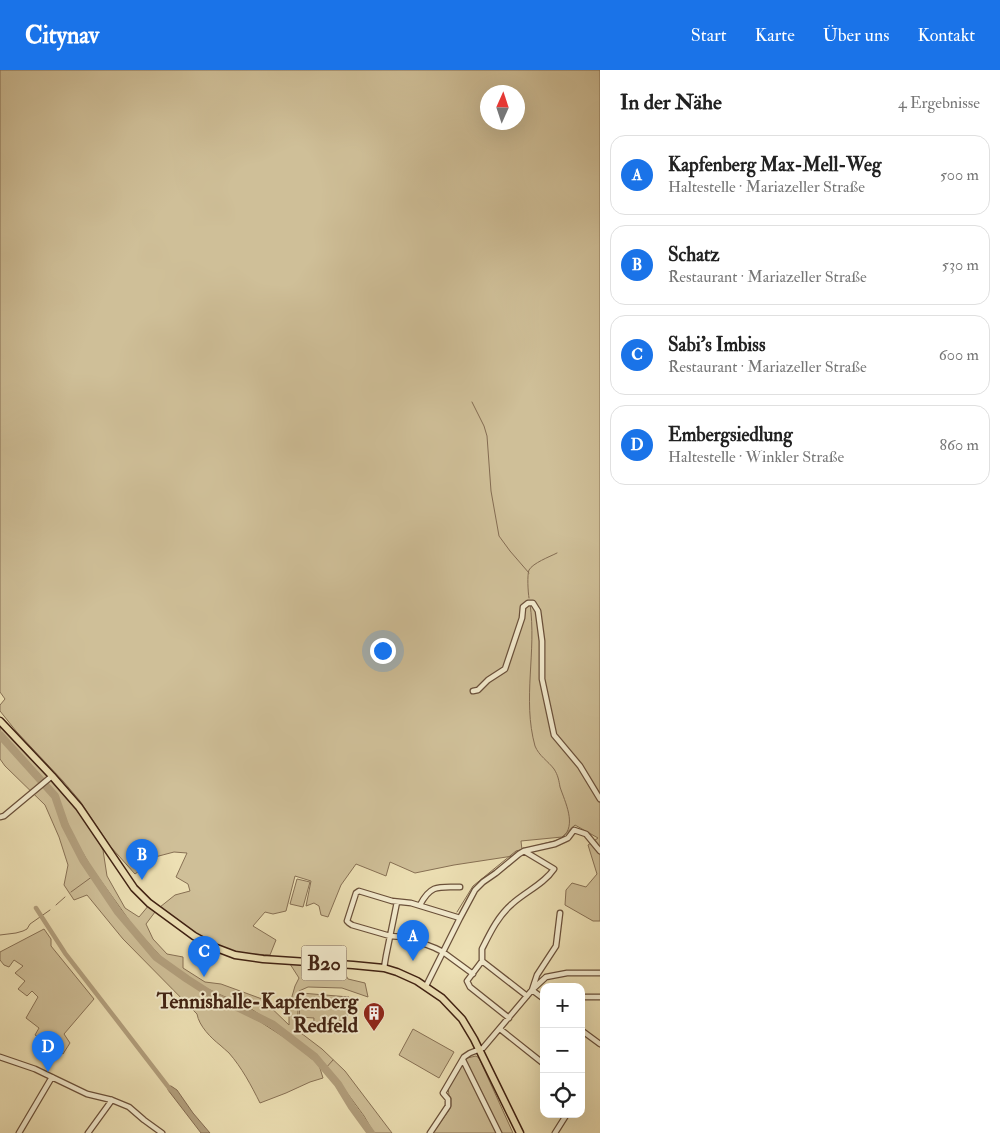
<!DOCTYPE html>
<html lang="de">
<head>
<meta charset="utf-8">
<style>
  body { margin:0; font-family:"IM FELL Double Pica",serif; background:#f6f6f6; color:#222 }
  .controls { position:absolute; right:15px; bottom:15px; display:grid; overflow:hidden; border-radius:10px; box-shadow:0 5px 20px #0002 }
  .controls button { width:45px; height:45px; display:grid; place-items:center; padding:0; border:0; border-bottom:1px solid #e0e0e0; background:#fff; color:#222; font:25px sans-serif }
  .compass { position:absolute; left:480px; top:15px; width:45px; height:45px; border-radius:50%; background:#fff; box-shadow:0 5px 20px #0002; rotate:3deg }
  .you { position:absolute; left:382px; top:580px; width:18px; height:18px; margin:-12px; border:4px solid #fff; border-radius:50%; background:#1a73e8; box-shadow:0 0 0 8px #1a73e833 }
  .badge { display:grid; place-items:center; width:32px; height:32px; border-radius:50%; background:#1a73e8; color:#fff; font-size:16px; font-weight:700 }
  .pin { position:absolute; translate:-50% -41px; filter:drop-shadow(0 1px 2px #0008) }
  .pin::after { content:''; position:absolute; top:26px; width:18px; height:15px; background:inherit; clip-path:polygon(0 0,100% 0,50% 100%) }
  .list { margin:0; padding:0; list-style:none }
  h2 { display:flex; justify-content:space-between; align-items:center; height:65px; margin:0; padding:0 20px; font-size:21px }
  h2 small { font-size:16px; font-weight:400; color:#767676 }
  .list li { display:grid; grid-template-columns:32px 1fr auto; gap:15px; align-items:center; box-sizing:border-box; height:80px; margin:0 10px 10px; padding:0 10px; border:1px solid #e0e0e0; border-radius:15px }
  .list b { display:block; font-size:19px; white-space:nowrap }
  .list p { margin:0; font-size:16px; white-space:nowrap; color:#767676 }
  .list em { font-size:16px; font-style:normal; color:#767676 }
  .icon { flex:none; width:28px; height:28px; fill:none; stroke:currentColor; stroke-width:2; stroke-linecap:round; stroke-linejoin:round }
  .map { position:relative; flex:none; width:600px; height:1063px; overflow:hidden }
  header { display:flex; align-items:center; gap:30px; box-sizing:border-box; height:70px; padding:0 25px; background:#1a73e8; color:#fff }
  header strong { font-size:24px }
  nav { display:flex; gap:28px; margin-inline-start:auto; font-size:18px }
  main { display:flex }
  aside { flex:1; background:#fff }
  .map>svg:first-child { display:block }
  .green { fill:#cfbf98; stroke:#877054; fill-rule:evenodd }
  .water { fill:#b29f7d; stroke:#846c52 }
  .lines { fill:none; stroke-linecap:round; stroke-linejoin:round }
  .stream { stroke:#846c52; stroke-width:1 }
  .canal { stroke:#b29f7d; stroke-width:4.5 }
  .river { stroke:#b29f7d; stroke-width:8 }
  .minor-casing { stroke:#6a503a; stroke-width:7 }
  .primary-casing { stroke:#3f2011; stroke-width:9 }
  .minor { stroke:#f3ebce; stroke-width:4.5 }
  .primary { stroke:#ede0b4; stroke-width:6 }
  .labels { text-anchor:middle; stroke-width:4; stroke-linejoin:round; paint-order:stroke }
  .shield { fill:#f3ebce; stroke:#755d4a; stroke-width:1 }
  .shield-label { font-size:20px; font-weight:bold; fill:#3f2011 }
  .poi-label { font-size:21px; font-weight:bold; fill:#3f2011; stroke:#f3ebce; text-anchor:end }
</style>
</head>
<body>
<header>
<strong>Citynav</strong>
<nav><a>Start</a><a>Karte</a><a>Über uns</a><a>Kontakt</a></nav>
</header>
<main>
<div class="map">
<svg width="600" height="1063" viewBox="0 0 600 1063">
  <rect width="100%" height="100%" fill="#ede0b4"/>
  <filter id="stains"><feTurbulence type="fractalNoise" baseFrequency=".004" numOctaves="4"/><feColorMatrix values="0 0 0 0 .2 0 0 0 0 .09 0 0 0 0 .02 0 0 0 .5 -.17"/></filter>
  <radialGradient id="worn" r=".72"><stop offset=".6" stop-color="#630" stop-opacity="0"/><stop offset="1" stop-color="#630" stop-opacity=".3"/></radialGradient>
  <path class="green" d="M 0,0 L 600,0 L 600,851 L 593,851 L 565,835 L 566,820 L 572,813 L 586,817 L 597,804 L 588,775 L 598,768 L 575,755 L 562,767 L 521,771 L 522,780 L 513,786 L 454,795 L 415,803 L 390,792 L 386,806 L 356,794 L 341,815 L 328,847 L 321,845 L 319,836 L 314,833 L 306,836 L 311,811 L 295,806 L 286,841 L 273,844 L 265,842 L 253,856 L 276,870 L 270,885 C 256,884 241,884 227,879 C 205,872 179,851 160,837 L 175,825 L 190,821 L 188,814 L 176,807 L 187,783 L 174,782 L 155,787 L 142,783 L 137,785 L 134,791 L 139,801 L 135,804 L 110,776 L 80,731 L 63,711 L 16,661 L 0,641 L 0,635 L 5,629 L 0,622 ZM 488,22 L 518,22 L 518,52 L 488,52 Z
    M 0,654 L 46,705 L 74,734 L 88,754 L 103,780 L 107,806 L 125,838 L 139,847 L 149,835 L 155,842 L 146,854 L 153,869 L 167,884 L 183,887 L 183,898 L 205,912 L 221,914 L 262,929 L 289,955 L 289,937 L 295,916 L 299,908 L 290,894 L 342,898 L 348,909 L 365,913 L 368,927 L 342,918 L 308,917 L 299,921 L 297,960 L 322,979 L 345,1001 L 392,1063 L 374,1063 L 364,1046 L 334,1005 L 317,985 L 282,959 L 245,935 L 223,926 L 195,913 L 163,889 L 134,857 L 91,797 L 72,764 L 56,725 L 0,661 Z
    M 0,669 L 54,728 L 63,757 L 81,792 L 97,816 L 130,860 L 155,889 L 206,925 L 259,951 L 293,973 L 319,995 L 323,1008 L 310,1012 L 286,1023 L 260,1033 C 251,1015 242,998 229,983 C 226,980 223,978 220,975 C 211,968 199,956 197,944 L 123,869 L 87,825 L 74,830 L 64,815 L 68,795 L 59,767 L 45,735 L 5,696 L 0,689 Z
    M 297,809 L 310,812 L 303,837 L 290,834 Z
    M 44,859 L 51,869 L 51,876 L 94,929 L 64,964 L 70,973 L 63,984 L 35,965 L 39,958 L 26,948 L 38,927 L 32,921 L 27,926 L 18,919 L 25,911 L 15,903 L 23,896 L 14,890 L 9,897 L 4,895 L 0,890 L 0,882 Z
    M 301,923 L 349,927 L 347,951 L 339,951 L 338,963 L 313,961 L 314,948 L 299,947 Z
    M 413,959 L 454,982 L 439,1008 L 399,985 Z
    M 476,986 L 479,988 L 513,1063 L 433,1063 L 449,1040 L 451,1036 L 451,1028 L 449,1025 L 448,1018 L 462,995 L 467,988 Z"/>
  <path class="water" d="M 168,1016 L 171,1016 L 177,1020 L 193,1043 L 210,1063 L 201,1063 L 168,1020 Z"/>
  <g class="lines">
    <path class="stream" d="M 472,332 L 484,356 L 487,366 L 491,421 L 499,466 L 510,481 L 529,503
      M 529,528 C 528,522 527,505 529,500 C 533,493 549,487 557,483
      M 530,534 C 537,581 522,629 535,676 C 539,686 548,691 554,699 C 558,705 559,711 560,717 C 565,732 577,755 563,767
      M 71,822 L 93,806
      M 56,835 L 65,827
      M 457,842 L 473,816 L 516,781 L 558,770
      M 0,865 L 16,863 L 23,861 L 27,859 L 30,854 L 50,840
      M 325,999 L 333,990"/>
    <path class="canal" d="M 36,838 L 65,883 L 170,1019"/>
    <path class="river" d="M 0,665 L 55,726 L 65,755 L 83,790 L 118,842 L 156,887 L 187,909 L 212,925 L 272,954 L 315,987 L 338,1014 L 352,1037 L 371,1063"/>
    <g class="minor-casing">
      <path id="minor" d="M 473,621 L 478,620 L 488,610 L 505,599 L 522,548 L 523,537 L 528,533 L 533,533 L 538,541 L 542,571 L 542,609 L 554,665 L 580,696 L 600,729
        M 0,747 L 4,746 L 52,706
        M 524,781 L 554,799 C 544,814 525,822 512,834 C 498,846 490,863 482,879 L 482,891 L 527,926
        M 420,835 C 431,814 439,817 460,817
        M 460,848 L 411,833 L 392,831 L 359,821 L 356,823 L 347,851 L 349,853 L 352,855 L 390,866 L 403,867 L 417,871 L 435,878 L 443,882 L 473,904
        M 482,891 L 467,911 L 470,917 L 509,948
        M 384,898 L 386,886 L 397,832
        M 426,916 L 460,848 L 475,820 L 483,812 L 496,803 L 519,784 L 524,781 L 555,774 L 568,768 L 574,760 L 586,764 L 600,781
        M 581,927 L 600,927
        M 544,929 L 532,920 L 546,907 L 567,903 L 600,903
        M 500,959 L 544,994
        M 581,960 L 600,974
        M 0,987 L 35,999 L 87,1024 L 112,1030 L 129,1037 L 144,1050 L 162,1063
        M 463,990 L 499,1063
        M 19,1063 L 52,1007
        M 88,1063 L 112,1030
        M 430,1063 L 448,1036 L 448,1029 L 443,1023 L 464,987 L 470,983 L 483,978 L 532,920 L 537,905 L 556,876 L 560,843
        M 555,1063 L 567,1044"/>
    </g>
    <g class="primary-casing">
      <path id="primary" d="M 0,651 L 52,706 L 79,737 L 134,818 L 149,833 L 194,866 L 214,877 L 235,885 L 263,889 L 353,895 L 384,898 L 397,902 L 417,911 L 442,928 L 462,949 L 474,969 L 520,1063"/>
    </g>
    <use href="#minor" class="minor"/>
    <use href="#primary" class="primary"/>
  </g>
  <defs>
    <g id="building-pin" transform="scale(1.125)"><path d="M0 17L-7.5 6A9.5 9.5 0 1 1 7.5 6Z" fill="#8f2418" stroke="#f3ebce"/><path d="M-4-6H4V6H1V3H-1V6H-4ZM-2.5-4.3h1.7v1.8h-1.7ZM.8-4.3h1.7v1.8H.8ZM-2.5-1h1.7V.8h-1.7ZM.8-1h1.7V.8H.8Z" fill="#fff"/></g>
  </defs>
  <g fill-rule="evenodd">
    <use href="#building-pin" x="374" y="943"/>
  </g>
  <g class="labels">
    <rect class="shield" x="301.5" y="875.5" width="45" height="35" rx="4"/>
    <g class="shield-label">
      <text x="324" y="900">B20</text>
    </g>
    <g class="poi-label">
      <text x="358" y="938">Tennishalle-Kapfenberg<tspan x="358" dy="24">Redfeld</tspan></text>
    </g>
  </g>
  <rect width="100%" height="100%" filter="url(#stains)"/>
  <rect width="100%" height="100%" fill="url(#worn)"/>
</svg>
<div class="controls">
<button>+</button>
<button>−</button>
<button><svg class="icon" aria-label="locate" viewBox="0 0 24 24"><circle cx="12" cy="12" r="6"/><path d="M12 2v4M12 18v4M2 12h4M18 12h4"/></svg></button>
</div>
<svg class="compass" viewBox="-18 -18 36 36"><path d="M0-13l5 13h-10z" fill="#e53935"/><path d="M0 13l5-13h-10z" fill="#767676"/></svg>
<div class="you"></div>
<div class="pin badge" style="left:413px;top:891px">A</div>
<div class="pin badge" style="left:142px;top:810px">B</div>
<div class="pin badge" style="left:204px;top:907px">C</div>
<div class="pin badge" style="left:48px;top:1002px">D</div>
</div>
<aside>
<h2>In der Nähe<small>4 Ergebnisse</small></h2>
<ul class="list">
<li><span class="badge">A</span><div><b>Kapfenberg Max-Mell-Weg</b><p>Haltestelle · Mariazeller Straße</p></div><em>500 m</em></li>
<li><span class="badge">B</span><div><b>Schatz</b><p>Restaurant · Mariazeller Straße</p></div><em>530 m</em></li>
<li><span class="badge">C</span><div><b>Sabi's Imbiss</b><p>Restaurant · Mariazeller Straße</p></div><em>600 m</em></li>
<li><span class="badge">D</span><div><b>Embergsiedlung</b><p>Haltestelle · Winkler Straße</p></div><em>860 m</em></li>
</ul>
</aside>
</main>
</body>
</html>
